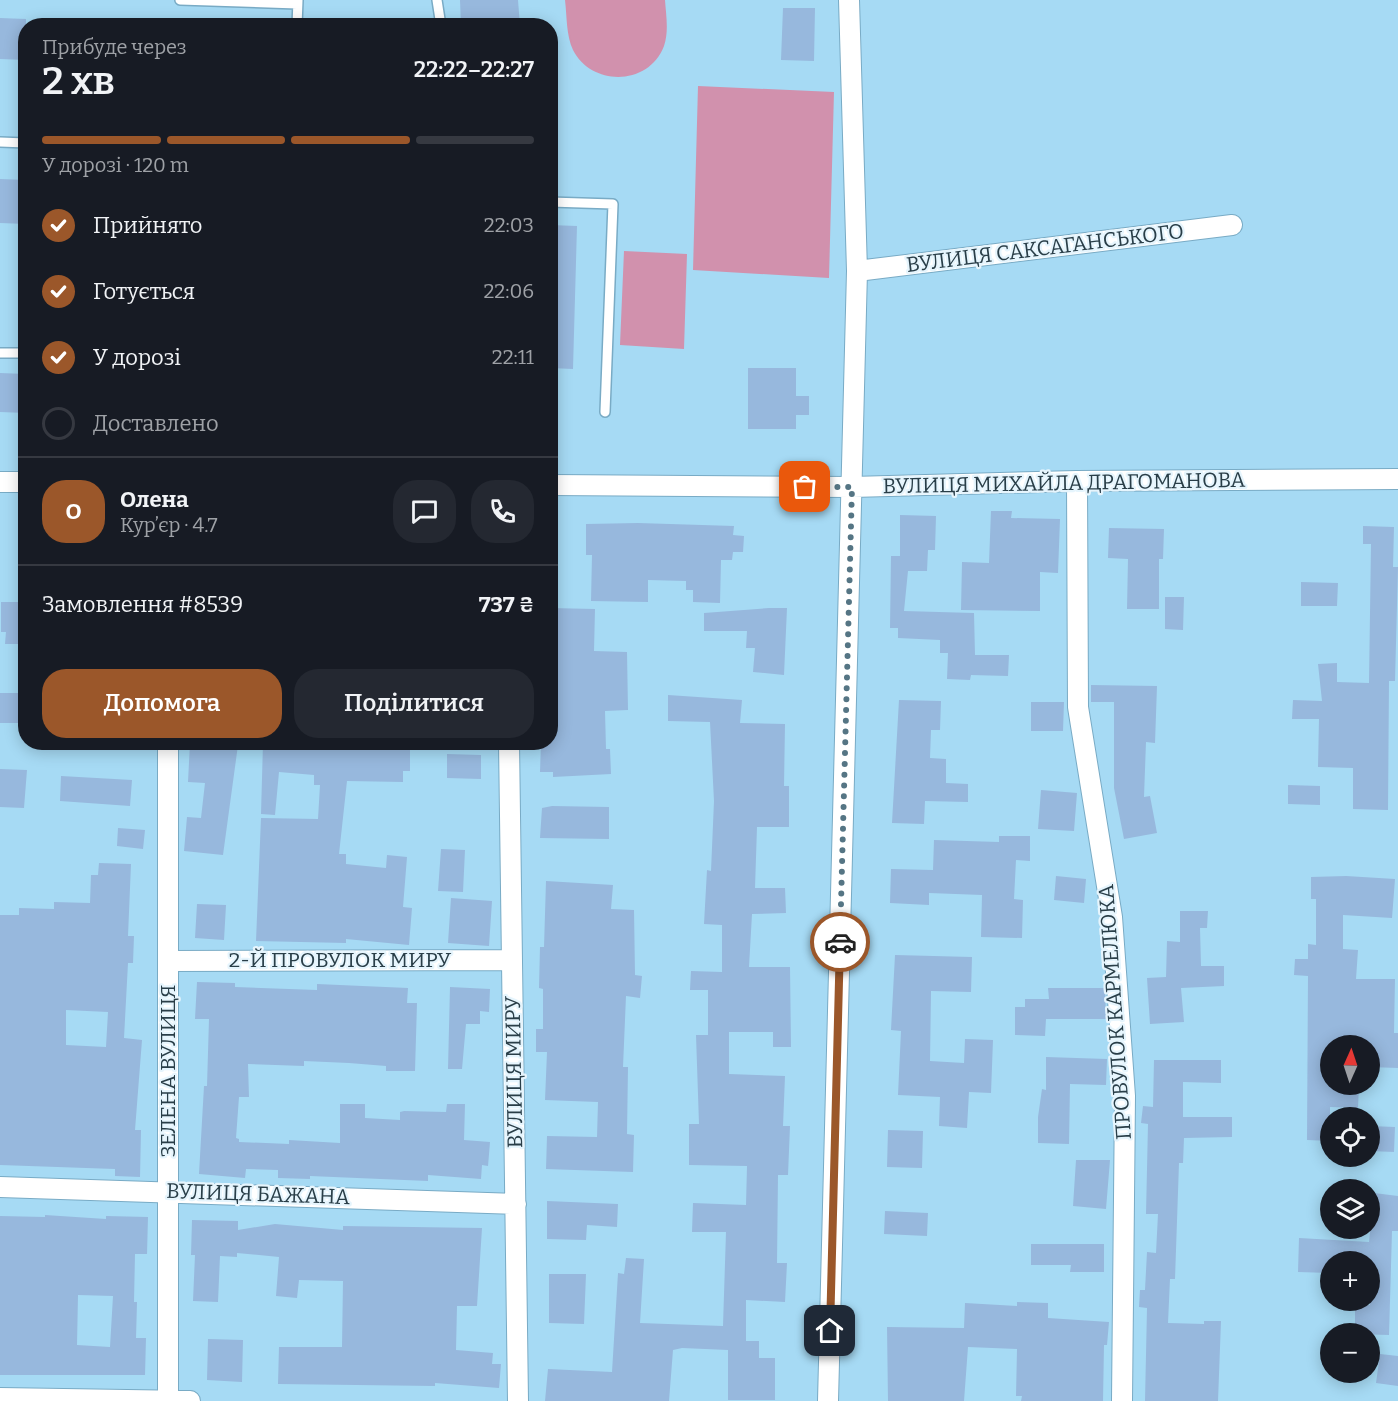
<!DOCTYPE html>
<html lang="uk">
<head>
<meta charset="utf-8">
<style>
  body { margin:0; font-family:Bitter,serif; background:#242831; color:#f1f3f6; height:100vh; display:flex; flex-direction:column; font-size:22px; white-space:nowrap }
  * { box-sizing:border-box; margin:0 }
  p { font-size:20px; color:#9ea1a6 }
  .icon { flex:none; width:33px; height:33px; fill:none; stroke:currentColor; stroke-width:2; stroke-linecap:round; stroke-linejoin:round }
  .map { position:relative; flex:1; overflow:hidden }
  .panel { position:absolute; left:18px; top:18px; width:540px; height:732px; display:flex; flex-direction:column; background:#171b24; border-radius:24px; box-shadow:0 3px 15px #0003 }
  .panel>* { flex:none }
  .needle { width:39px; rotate:3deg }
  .fabs { position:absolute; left:1320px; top:1035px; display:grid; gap:12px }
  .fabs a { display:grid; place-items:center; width:60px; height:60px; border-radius:50%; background:#171b24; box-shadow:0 3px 15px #0003; font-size:30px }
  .pin { position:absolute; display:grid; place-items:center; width:51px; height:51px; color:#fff; margin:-26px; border-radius:12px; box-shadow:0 3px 9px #0006 }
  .courier { position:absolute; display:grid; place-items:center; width:60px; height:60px; margin:-30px; border:4px solid #9b572a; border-radius:50%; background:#fff; color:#222; box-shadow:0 2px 8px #0007 }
  .head em { font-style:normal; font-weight:600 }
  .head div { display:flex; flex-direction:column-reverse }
  .head { display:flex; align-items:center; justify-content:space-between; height:102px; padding:0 24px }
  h1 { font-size:39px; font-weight:600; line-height:45px }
  .bar { display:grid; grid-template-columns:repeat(4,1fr); gap:9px 6px; align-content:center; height:72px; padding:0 24px }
  .bar i { height:8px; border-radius:4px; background:#363941 }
  .bar .selected { background:#9b572a }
  .bar p { grid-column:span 4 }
  .line { display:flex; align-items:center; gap:15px; padding:0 24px; border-top:2px solid #363941 }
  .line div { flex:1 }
  .round { display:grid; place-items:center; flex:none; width:63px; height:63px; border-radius:24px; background:#242831 }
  ol { padding:0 24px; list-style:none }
  li { display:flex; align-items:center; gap:18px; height:66px }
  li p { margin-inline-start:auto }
  li .icon { padding:6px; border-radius:50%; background:#9b572a; color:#fff; stroke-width:4 }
  li:last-child { color:#9ea1a6 }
  li i { width:33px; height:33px; border:3px solid #363941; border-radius:50% }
  .primary-button { display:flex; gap:12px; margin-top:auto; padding:12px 24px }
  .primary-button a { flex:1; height:69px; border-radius:24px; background:#9b572a; color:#fff; font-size:24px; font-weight:600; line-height:69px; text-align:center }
  .primary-button a+a { background:#242831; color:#f1f3f6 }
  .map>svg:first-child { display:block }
</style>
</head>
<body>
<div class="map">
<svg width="1398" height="1401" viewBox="0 0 1398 1401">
  <rect width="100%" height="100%" fill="#a6daf4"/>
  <path fill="#d191ad" d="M565,0H665C666,15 669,31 664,46C649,86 592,87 573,50C566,35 567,16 565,0Z
    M698,86L834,92L829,278L693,270Z
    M23,239H26L25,345H20Z
    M624,251L687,254L684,349L620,345Z"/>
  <path fill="#97b8dd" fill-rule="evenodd" d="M460,0H518L520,26H461Z
    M783,8H815L814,61L781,60Z
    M0,18L26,19V60L0,59Z
    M0,179L26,180V224L0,223Z
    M550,225L577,226L573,369L550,368Z
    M748,368H796V396H809V415H796V429H748Z
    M0,373L26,374V413L0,412Z
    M991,511H1012L1011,518L1060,519L1058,573L1040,572V611L961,610L962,562L989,563Z
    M900,515L936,516L935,550H928L927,571H908L904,611L974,613L975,655H1009L1008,676L971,675L970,680L947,679L948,653H940V640L898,638V628H890L891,556H900Z
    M638,523L734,526L733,535L744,536L743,552H733L732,560H721L720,603L693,602V590H686V581L648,580V602L591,601L592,555H586V524Z
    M1363,526L1394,527L1393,567H1398L1395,681H1389L1388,810L1353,809V768L1318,767L1319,719H1292L1293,700L1322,701L1318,664L1337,663V682L1369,683L1371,544H1363Z
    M1109,528L1164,529L1163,559H1159V609H1127L1128,559L1108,558Z
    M1301,582L1338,583L1337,606H1301Z
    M1165,597H1184L1183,630L1165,629Z
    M1,602H26V644H5L6,632H1Z
    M550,608L595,609L594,651L627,652L628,710L605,711L606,749H610L611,774L553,777V772H540L541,743H550Z
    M769,608H787L784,675L753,672L755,648H746L747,631H704V613Z
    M1091,685L1157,686L1155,743L1146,742L1144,797L1150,796L1157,833L1124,839L1114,788V702H1091Z
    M0,693H26V723H0Z
    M668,695L742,700L740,723L785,724L784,786H789V827H757L755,888H785L786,913L752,914L749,967H790L791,1047H773V1032H729V1074L785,1076L783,1126H790L788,1175H778L777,1263H787L785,1302L746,1300V1341H759V1358H775V1400H728V1350L682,1348L673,1350L669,1401H545L548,1369L612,1372L618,1273L624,1274L626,1258L644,1259L640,1323L723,1326L726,1232H692L693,1203L746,1205L747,1166L689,1165V1124H699L696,1035H708V990H690L691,971L722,972V925L704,924L707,870L711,871L714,801L710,722L668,721Z
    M899,700L941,701L940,730H931L930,758L946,759V783L968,784V802L925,801L924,824L892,823Z
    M1031,702H1064L1063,731H1031Z
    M190,743L238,745L223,855L184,851L187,817L201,818L205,783L188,782Z
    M263,743L314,747V744L410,747V771H403V782L347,781L339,854H346V864L386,868L387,855L407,857L403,907L412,908L409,945L346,939V943L256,941L261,818L318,819L320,785H314V775L279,772L275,815L261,814Z
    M447,754L481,755V779L447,778Z
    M0,769L27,770L24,808L0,807Z
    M61,776L132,780L130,806L60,801Z
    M1288,785L1320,786V805L1288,804Z
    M1041,790L1077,793L1074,831L1038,829Z
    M552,806L609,807V839L540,838L542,808Z
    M118,828L145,830L143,849L117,846Z
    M999,836H1030V861L1016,860L1014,899L1023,900L1022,938L981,937L982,895L929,893V905L890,903L891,869L933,870L934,840L999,842Z
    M441,849L465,850L463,892L438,891Z
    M99,863L131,864L128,936H134L133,963H128L124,1038L142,1040L135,1130H141L140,1177L115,1176V1169L0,1165V915H19V908L54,909V902L90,903L91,875H98ZM66,1010L108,1012L106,1047L66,1045Z
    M1056,876L1086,879L1084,903L1054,900Z
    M1346,876L1395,879L1392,918L1343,915V949L1358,950L1356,979H1395L1394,1033H1398V1068L1370,1067V1046H1330V1084L1359,1085L1358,1108L1330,1107V1141L1307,1140L1308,976L1294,975L1295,959H1308V944L1316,945V899H1311V877Z
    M546,881L613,885L611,909L634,910L635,975L642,976L640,998L626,996L623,1067H628L627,1134L634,1135L633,1172L546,1169L547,1136L597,1137L598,1102L545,1100L547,1052H536V1029H543V989L539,988L540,947H544Z
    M451,898L492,901L489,946L448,943Z
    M197,904L226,905L224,940L195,938Z
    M1180,911H1208L1207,928H1200L1201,966H1224V986L1181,988L1184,1022L1150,1024L1147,978L1166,977L1167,941L1180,942Z
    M895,955L972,957L971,992L931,991L930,1061L964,1063L965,1039L993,1040L991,1093L969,1092L967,1128L939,1126L940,1097L898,1095L901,1031L891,1030Z
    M197,982L235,983V987L317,990V984L408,988L407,1003H417L415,1071H386V1066L349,1063L304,1061V1066L248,1064L249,1097H239L236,1138L239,1139V1142L289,1144V1140L340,1143V1104H365V1118L400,1120V1112L404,1111L446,1112L447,1104H465L464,1140L490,1142L488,1166L482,1165L481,1179L428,1175V1181L310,1176V1179L278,1178V1170L246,1169L245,1178L199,1174L204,1086H207L209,1019H195Z
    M450,987L490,989L489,1012L480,1011V1024H466L462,1069H448Z
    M1048,988H1105L1106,1019H1046L1045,1036L1015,1035V1007H1025V999H1049Z
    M1046,1057L1107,1059L1106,1085L1070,1084L1069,1144L1038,1143V1117L1042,1089L1046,1090Z
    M1154,1060H1221V1083L1183,1082V1117H1232V1137L1184,1138L1183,1163H1179L1175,1279H1170L1168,1323L1204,1324V1321H1221L1218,1401H1145L1147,1308L1139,1307L1140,1290H1145L1147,1252L1156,1253L1158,1214H1146L1148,1124L1141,1123L1143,1106L1153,1107Z
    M1370,1126L1395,1127L1394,1152L1370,1151Z
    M888,1130L923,1131L922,1168L887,1167Z
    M1076,1160H1110L1106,1209L1073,1206Z
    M1374,1193L1398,1196V1231H1392L1389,1335L1355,1334V1305H1370V1262H1330V1273L1298,1272L1299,1238L1369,1242Z
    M547,1201L618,1204L617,1227L587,1225L586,1240L547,1239Z
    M885,1211L928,1213L927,1236L884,1234Z
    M45,1215L106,1219V1216L148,1217L147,1254H135L134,1302H137L136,1338H146L145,1375H0V1216L45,1217ZM78,1295L113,1296L110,1347L77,1345Z
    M192,1220L238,1221V1230L275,1224L343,1230V1226L482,1228L477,1306H457L456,1350L493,1353L492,1364H501L499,1388L435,1383V1386L278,1384L279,1347H342L343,1281L299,1280L297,1298L276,1296L279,1257L237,1253V1257L220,1256L218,1302L193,1301L195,1255H191Z
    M1031,1244H1104V1272H1070L1071,1265H1031Z
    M549,1274H586L584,1324L549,1323Z
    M1017,1302L1048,1303V1318L1109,1322L1107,1345H1104L1103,1401H1021L1022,1396H1016L1017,1349L968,1347L964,1401H888L887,1327L964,1328L965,1303L1017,1306Z
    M208,1339L243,1340L242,1382L207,1380Z
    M1380,1354L1398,1356V1386L1376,1383Z"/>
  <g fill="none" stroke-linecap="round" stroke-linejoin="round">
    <defs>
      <path id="lane" d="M180,0L297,4
        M437,0L441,26
        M297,26L298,0
        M0,142L26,143
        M550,202L613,204L605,412
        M0,353H26"/>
      <path id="street" d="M857,271L1232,225
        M1077,481L1078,707L1112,917L1125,1096L1122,1401
        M0,482H26
        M550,485L852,487L1077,481L1398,479
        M168,742V1400
        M509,742L518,1401
        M168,961L512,960
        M0,1187L516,1204
        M0,1398L190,1401
        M828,1401L857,271L849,0"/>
    </defs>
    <use href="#lane" stroke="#79abc5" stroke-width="12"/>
    <use href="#street" stroke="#79abc5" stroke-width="22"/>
    <use href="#lane" stroke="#fff" stroke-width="9"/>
    <use href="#street" stroke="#fff" stroke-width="20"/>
  </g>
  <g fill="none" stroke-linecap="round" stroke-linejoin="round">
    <path stroke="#557584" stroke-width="6" stroke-dasharray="0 10.8" d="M805,487H852L840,942"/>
    <path stroke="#9b572a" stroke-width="8" d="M830,1331L840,942"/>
  </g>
  <g text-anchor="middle" stroke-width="4.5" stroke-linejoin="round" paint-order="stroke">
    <g font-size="21" fill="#293e48" stroke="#e6f5fd">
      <text transform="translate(1045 248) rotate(-7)" y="7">ВУЛИЦЯ САКСАГАНСЬКОГО</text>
      <text transform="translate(1064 483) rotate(-1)" y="7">ВУЛИЦЯ МИХАЙЛА ДРАГОМАНОВА</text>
      <text x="340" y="967">2-Й ПРОВУЛОК МИРУ</text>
      <text transform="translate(1115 1012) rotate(-94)" y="7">ПРОВУЛОК КАРМЕЛЮКА</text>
      <text transform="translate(168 1071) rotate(-90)" y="7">ЗЕЛЕНА ВУЛИЦЯ</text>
      <text transform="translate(514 1072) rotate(-91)" y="7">ВУЛИЦЯ МИРУ</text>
      <text transform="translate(258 1194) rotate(2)" y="7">ВУЛИЦЯ БАЖАНА</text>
    </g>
  </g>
</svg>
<div class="fabs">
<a><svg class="needle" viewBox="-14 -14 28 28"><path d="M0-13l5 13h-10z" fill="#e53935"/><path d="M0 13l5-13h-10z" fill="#9ea1a6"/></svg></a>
<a><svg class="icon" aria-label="locate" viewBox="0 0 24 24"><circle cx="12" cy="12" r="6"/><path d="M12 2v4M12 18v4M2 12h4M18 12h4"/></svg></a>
<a><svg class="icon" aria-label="layers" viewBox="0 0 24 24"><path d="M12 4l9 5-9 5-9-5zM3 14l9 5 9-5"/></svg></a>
<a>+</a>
<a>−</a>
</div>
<div class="pin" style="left:805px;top:487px;background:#ea580c"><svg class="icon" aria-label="bag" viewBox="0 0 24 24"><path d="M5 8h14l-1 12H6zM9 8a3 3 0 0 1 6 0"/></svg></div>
<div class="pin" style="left:830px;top:1331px;background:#1f2937"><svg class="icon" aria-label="home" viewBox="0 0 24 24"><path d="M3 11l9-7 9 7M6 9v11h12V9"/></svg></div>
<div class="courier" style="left:840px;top:942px"><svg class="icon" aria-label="car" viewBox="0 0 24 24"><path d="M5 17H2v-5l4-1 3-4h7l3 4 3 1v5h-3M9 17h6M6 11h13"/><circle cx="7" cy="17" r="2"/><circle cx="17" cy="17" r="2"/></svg></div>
<section class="panel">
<div class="head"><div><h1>2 хв</h1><p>Прибуде через</p></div><em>22:22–22:27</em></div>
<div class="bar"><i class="selected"></i><i class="selected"></i><i class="selected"></i><i></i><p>У дорозі · 120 m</p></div>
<ol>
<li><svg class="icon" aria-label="check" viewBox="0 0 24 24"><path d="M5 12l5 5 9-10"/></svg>Прийнято<p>22:03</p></li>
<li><svg class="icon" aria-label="check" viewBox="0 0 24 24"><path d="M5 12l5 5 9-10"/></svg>Готується<p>22:06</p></li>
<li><svg class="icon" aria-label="check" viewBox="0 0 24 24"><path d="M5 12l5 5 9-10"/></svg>У дорозі<p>22:11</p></li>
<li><i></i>Доставлено</li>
</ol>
<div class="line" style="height:108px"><b class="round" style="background:#9b572a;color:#fff">О</b><div><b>Олена</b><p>Кур’єр · 4.7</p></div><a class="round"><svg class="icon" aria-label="chat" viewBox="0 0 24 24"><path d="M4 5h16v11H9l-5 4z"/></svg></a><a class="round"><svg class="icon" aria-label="phone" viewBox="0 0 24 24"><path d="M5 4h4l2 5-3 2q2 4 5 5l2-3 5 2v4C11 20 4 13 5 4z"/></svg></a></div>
<div class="line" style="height:78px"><div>Замовлення #8539</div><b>737 ₴</b></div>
<div class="primary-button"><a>Допомога</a><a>Поділитися</a></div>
</section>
</div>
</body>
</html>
